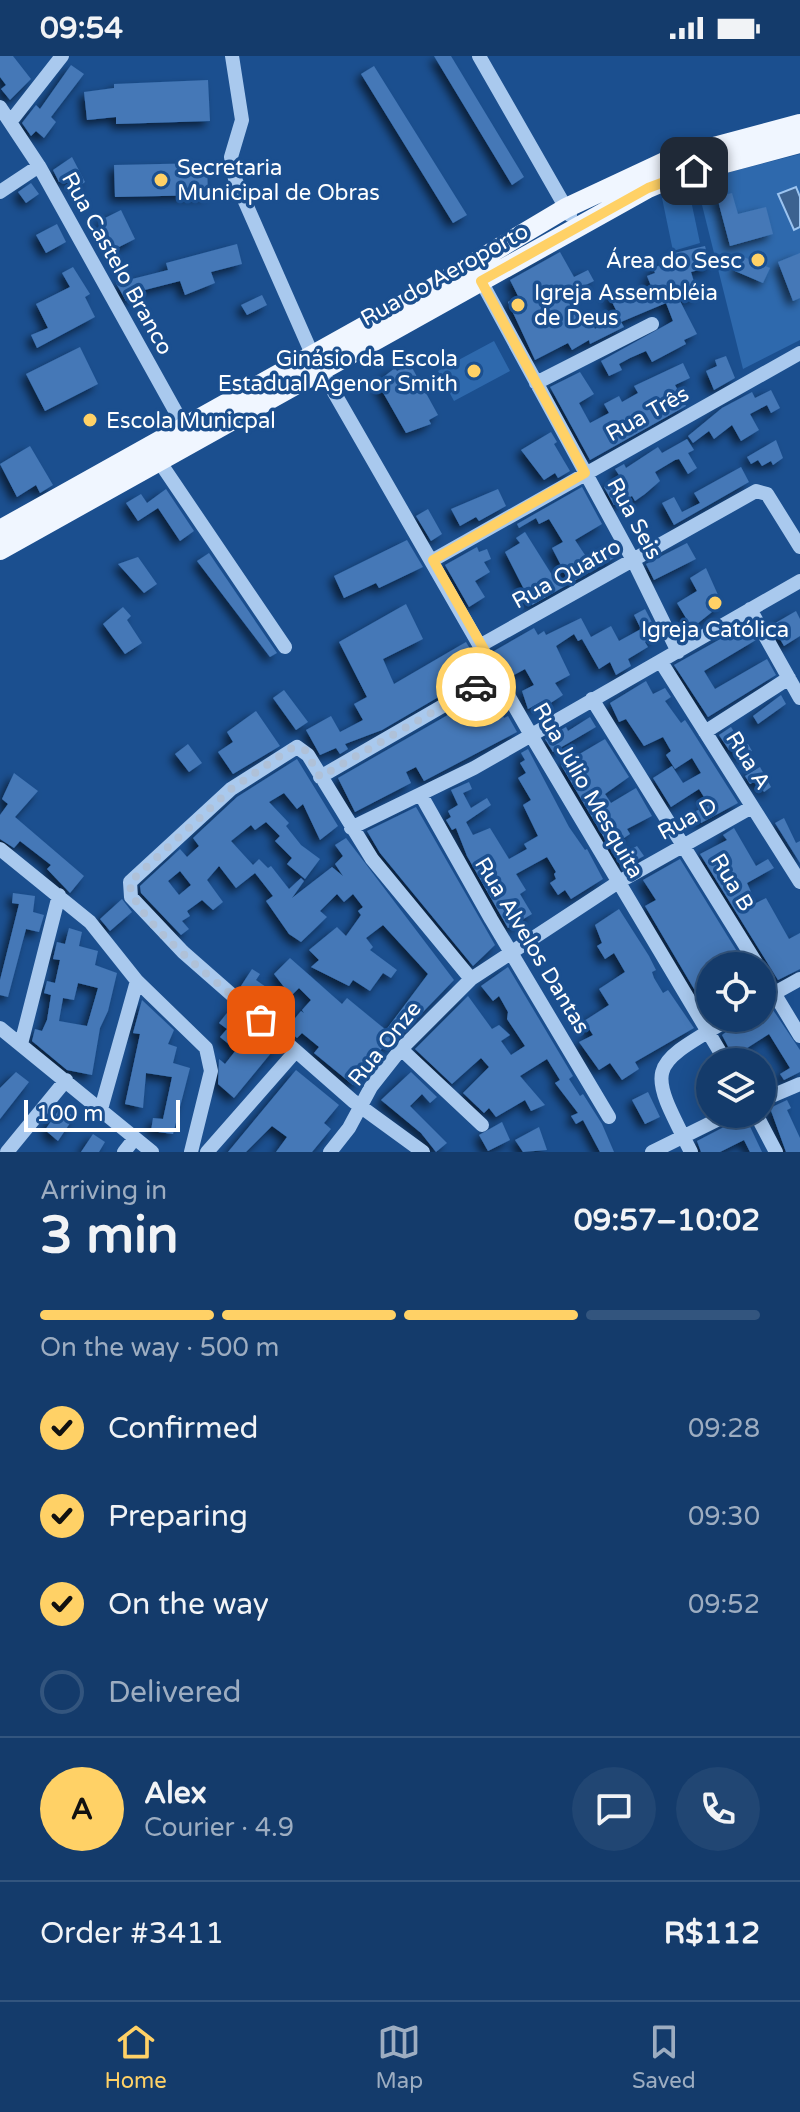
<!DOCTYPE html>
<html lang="en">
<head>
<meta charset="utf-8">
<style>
  body { margin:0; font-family:"Varela Round",sans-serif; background:#214673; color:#f1f3f6; height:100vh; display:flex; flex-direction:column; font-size:30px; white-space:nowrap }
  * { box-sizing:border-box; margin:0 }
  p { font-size:26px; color:#9dadc1 }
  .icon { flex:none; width:44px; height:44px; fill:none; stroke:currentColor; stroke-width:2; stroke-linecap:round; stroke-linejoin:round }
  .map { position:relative; height:1096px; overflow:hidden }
  .drawer { display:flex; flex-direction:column; background:#143b6b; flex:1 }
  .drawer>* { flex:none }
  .tools { position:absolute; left:696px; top:896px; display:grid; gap:16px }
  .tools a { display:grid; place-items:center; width:80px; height:80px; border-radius:50%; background:#143b6b; box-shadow:0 4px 20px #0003,0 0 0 2px #33557e; font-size:40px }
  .scale { position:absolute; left:24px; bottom:20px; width:156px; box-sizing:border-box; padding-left:8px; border:4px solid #fff; border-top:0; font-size:22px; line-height:28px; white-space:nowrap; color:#fff; -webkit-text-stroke:6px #1b4f8f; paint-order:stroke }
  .pin { position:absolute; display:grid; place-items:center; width:68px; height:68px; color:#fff; margin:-34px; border-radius:16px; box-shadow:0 4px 12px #0006 }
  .courier { position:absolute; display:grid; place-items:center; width:80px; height:80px; margin:-40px; border:6px solid #ffd166; border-radius:50%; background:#fff; color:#222; box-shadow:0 2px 10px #0007 }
  .overview em { font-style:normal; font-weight:800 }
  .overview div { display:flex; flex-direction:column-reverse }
  .overview { display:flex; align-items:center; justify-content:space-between; height:136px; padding:0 40px }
  h1 { font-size:52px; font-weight:800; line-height:60px }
  .bar { display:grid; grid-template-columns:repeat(4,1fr); gap:12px 8px; align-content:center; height:96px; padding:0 40px }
  .bar i { height:10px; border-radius:6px; background:#33557e }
  .bar .current { background:#ffd166 }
  .bar p { grid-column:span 4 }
  .line { display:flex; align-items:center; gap:20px; padding:0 40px; border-top:2px solid #33557e }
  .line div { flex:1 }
  .round { display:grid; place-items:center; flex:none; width:84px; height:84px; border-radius:42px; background:#214673 }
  ol { padding:0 40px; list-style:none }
  li { display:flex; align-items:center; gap:24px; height:88px }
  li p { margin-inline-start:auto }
  li .icon { padding:8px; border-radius:50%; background:#ffd166; color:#111; stroke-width:4 }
  li:last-child { color:#9dadc1 }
  li i { width:44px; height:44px; border:4px solid #33557e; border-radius:50% }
  .status { display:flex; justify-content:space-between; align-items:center; height:56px; padding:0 40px; background:#143b6b; direction:ltr }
  .status svg { height:22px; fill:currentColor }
  .tab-bar { display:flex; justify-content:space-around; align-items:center; height:112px; border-top:2px solid #33557e; background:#143b6b; font-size:22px; color:#9dadc1 }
  .tab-bar a { display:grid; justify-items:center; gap:4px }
  .tab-bar .current { color:#ffd166 }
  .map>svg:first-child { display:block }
</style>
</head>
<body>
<div class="status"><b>09:54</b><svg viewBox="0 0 49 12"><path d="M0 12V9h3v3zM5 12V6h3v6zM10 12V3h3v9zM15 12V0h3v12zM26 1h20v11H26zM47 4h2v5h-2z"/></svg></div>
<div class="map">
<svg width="800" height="1096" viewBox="0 0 800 1096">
  <defs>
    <filter id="shadow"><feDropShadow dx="-5" dy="5" stdDeviation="4" flood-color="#0009"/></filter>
  </defs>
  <rect width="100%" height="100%" fill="#1b4f8f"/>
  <path fill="#2e69ad" d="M800,98V284L743,313L696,125Z
    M689,135L700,187L673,195L662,142Z
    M494,285L510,315L454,345L438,315Z"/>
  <path fill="#3c6290" stroke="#9cc4f0" stroke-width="2" d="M796,131L800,141V171L794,174L778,138Z"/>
  <path fill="#4478b7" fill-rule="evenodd" filter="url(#shadow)" d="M0,0H13L31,23L10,44L1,33L6,29L0,21Z
    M434,0H451L524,121L512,129Z
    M71,9L84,18L51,61L56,66L44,82L36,75L31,80L22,67L36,49L40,53Z
    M374,10L467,159L453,167L361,18Z
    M208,24L210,65L116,68V61L87,64L84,36L114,32V28Z
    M72,101L85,126L77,132L69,120L59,126L53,114Z
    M207,107L208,139L115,141L114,109Z
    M31,127L39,138L26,147L18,136Z
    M732,137L738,158L766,151L773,178L730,190L717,141Z
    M121,154L135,183L115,193L101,164Z
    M57,168L66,186L46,197L36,179Z
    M237,188L242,208L211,216L215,227L185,239L180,225L133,237L134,241L126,245L116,227L168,214L166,207Z
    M705,190L710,211L691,216L698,239L680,245L697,278L684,284L686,288L652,306L646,295L630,302L619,308L622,314L609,320L601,305L673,265L666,247L621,266L624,271L590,288L589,284L572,294L568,287L535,304L508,246L518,240L510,224L560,196L574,221L588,214L594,225L565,239L578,265L588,260L595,273L618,258L609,240L625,231L630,241L651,230L647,220L655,217L653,212L671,205L670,198Z
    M800,197V242L793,245L778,206Z
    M741,200L770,212L763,227L735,215Z
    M73,211L90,238L85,241L95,261L37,292L31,279L48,272L36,248L70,231L62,217Z
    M262,239L267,249L247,259L241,249Z
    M80,291L98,328L45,355L26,318Z
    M726,300L735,322L714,334L706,315L717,310L715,304Z
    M683,307L690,322L675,329L686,350L590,404L550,331L580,316L594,338L579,347L590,367L609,357L604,348L619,340L622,346L638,337L634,330Z
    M410,308L438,359L429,364L431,368L406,377L377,326L395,312L397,315Z
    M771,334L780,352L771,357L767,349L750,358L759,374L741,385L732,369L714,383L709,375L693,387L688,380L722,352L752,336L755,342Z
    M551,376L557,386L554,388L570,415L558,422L555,417L544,424L521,394Z
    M687,383L694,394L688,397L697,412L688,418L679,403L675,404L655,416L660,425L645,438L635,445L632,440L614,449L604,431L621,422L615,413L624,408L626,412L658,391L662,397Z
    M776,384L783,402L773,409L771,405L762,410L758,404L751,408L747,401Z
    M30,390L53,429L40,437L36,429L17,441L0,408Z
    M741,411L749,426L674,469L662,447L674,441L682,456L700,447L694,437Z
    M582,431L602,468L575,484L587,502L609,490L616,501L532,549L505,496L520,487L516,482L525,476L557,527L567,521L552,492L563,486L549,463L539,468L536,462L519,472L517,468Z
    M166,433L194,475L180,485L158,452L138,465L126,447L141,438L147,447Z
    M498,433L506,450L479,465L476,461L460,470L451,453Z
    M428,453L442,478L431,485L416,460Z
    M407,484L423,511L379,532L376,527L344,542L334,520Z
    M687,487L696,503L654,524L646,508Z
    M477,491L479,496L487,493L491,503L484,506L490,516L475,525L485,541L469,551L445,509Z
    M209,497L277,597L270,601L197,505Z
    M138,501L157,528L144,537L118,508Z
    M706,512L722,548L692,572L677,547L697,535L690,522Z
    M406,548L423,583L383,603L394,628L466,586L483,615L382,674L345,688L348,693L340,698L336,692L320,699L306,674L331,660L340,676L363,664L354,648L367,641L339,586Z
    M123,551L131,560L127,564L142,587L125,598L103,568Z
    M645,553L658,578L645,586L648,591L628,603L631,610L616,619L610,606L599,613L582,583L578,585L574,578L556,590L570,619L555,627L563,639L546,650L543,645L528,653L522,635L534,629L525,613L514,619L502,609L494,595L534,572L538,579L544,575L546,579L581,562L591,581L611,570L619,585L641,573L634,559Z
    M796,555L800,563V580L784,590L772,569Z
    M747,568L756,584L704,615L715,633L767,603L776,619L708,661L674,609Z
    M646,625L653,638L665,632L671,641L665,645L681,667L685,664L691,673L738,747L701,767L696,755L709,749L699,733L671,751L653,722L672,710L683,727L701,717L692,702L675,713L666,699L671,695L663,681L644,690L626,663L619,666L610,647Z
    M493,633L504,662L508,660L517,676L424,725L416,711L406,716L411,727L355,756L338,722Z
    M284,634L308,666L296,674L273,642Z
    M781,639L786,648L758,668L753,660Z
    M256,655L280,690L233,718L218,696L233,686L227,676Z
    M590,661L596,671L553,696L545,683L566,671L568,675Z
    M731,671L743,690L748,688L752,695L740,701L734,690L729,694L719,679Z
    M605,683L629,721L605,738L611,747L636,732L652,760L627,773L630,778L621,784L628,795L637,790L644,800L622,812L561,709Z
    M188,688L202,707L189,716L175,698Z
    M528,693L569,771L585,794L587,793L603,823L571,843L565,834L558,839L550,827L556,823L554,818L556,816L547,801L516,818L526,834L520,838L532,858L508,872L467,800L456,772L452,774L446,764L451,761L448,755L458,749L451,734L469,726L472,733L463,737L471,752L487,742L491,749L466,766L473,779L490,772L509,803L527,793L524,788L538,780L523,749L531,744L518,722L526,717L520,707L525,704L521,697Z
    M297,703L338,770L320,784L303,748L297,753L284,737L269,746L289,767L286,770L301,789L320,803L305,823L287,808L292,802L275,785L280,780L266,766L255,774L251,769L231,785L253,809L259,803L268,812L271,810L289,833L301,822L304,825L292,842L332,811L343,820L335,808L343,800L335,789L346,782L454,924L391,989L387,986L353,1029L314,997L319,991L302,977L297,982L286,973L301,955L304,957L302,954L311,944L299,932L291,940L274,918L290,902L342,948L347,942L386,974L428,918L383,869L366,882L373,891L370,894L397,914L391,922L383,917L370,935L353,924L349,930L311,911L319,904L309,894L337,871L346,880L361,859L358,855L363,851L353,838L344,846L337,838L320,855L327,861L301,886L289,878L266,845L273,840L255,817L236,832L219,810L207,824L223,846L213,854L202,844L187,855L190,860L182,865L189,873L181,879L141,837L140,830L180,793L187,801L199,790L193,782L237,741ZM180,815L191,829L179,839L168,825Z
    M760,711L771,731L764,736L757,724L750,728L745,720Z
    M14,717L38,735L15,761L84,820L70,837L47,813L51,809L20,785L14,792L0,783V759L8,748L2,743Z
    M416,751L495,889L473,910L380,797L367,775Z
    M784,762L796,787L800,785V807L775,767Z
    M734,772L756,810L768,803L774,812L747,827L756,847L766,842L789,883L800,877V913L778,924L700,798L727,784L723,779Z
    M680,803L746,910H710V960L645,850L656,844L643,824Z
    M13,837L35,840L33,856L44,859L39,876L26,873L8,941L0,939V924L19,848L12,847Z
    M122,843L132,856L110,875L100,863Z
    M619,853L649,900L656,914L652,916L654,922L663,937L668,934L694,972L635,1006L639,1013L622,1024L610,1007L599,1014L579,986L593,979L584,965L609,949L599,933L625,916L614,897L605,903L597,890L602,887L595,869Z
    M69,872L82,876L79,890L98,895L95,909L117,917L108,955L100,972L92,1019L67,1014L32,985L35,973L42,975L47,964L51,939L44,937L47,925L55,927L60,904L53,903L57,886L65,888ZM78,927L98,932L87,970L59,965L63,942L74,944Z
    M508,911L573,1020L569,1023L580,1040L583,1038L602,1068L614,1096H600L583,1064L576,1068L571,1060L578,1057L555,1027L560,1024L547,1003L520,1020L545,1049L531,1055L525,1044L496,1061L489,1052L484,1057L463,1037L489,1011L481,1002L452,1028L415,993L468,940L492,973L499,969L510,979L501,985L511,999L525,990L507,963L508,956L499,940L493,945L481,930Z
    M252,913L260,918L256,924L286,945L278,953L267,942L258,949L244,936L246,933L241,930Z
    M142,944L174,974L168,988L177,991L173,1007L190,1012L173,1078L151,1075L153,1062L163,1063L172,1021L146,1017L143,1052L125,1048L140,978L133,977Z
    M771,951L800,994V1016L784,1024L780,1018L790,1012L769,978L744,994L751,1006H736L722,979L745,962H762V956Z
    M231,952L276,991L234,1042L218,1028L219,1003L225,1008L236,994L220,981L227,973L219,967Z
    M296,1014L339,1049L324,1067L331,1073L312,1096H276L287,1081L272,1070L246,1096H228Z
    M16,1016L29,1026L0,1063V1032Z
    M411,1016L437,1041L430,1047L422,1038L410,1050L447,1087L436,1096L421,1077L381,1044Z
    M648,1036L660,1061L645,1068L632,1044Z
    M787,1044L791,1052L787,1054L800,1082V1096H786L770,1052Z
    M61,1051L74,1061L58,1085L45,1074Z
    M745,1060L762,1096H750L744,1084L720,1096H701L697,1085Z
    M502,1066L510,1084L488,1095L479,1079Z
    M539,1071L547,1094L523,1096L515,1084Z
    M93,1078L105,1086L99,1096H81Z"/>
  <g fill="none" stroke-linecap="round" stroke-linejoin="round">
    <path stroke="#a9c9ee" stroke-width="14" d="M232,0L242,64L231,101L235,123L312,298L531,679L726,1006
      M479,0L570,159
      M0,51L39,110L187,376
      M11,65L62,0
      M0,136L39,110
      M481,225L633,504L678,596
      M536,327L652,268
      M159,405L285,591
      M433,504L800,297
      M750,553L800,642
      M481,589L756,435L767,438L800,491
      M661,606L800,826
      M592,643L758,910
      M705,676L789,622
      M320,721L498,618
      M421,739L491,863L609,1061
      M351,772L474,712L800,525
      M0,793L90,866L137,925L206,992L211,1015L191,1096
      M762,917L800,980
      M762,944L800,923
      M0,972L152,1096
      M21,988L59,839
      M401,993L482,1069
      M762,1044L800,1028
      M101,1053L137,925
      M756,1058L776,1096
      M7,1096L66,1024
      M124,1096L135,1082
      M207,1096L295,996
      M330,1096L349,1072L371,1031L401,993L471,923L617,827L752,751
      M423,1096L353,1045L183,896L131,841L130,826L231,733L297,691L308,699L372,803L471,923
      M652,1096L729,1058
      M691,1096C646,1008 647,1012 731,962"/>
    <path stroke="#f0f6ff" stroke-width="20" d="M0,474L424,237L566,152L673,102L800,68
      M0,494L648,132L676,120L800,87"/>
  </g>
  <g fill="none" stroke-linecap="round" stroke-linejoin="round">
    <path stroke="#afc1d8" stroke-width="8" stroke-dasharray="0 14.4" d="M261,964C233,937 128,863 130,826L231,733L292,692L305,694L320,721L476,631"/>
    <path stroke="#ffd166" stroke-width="10" d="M476,631L498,618L433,504L585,417L481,225L648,132L694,115"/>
  </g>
  <g fill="#ffd166" stroke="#1b4f8f" stroke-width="3">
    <circle cx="161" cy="124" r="8"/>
    <circle cx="758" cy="204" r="8"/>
    <circle cx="518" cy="249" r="8"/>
    <circle cx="474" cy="315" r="8"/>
    <circle cx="90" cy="364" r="8"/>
    <circle cx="715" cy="547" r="8"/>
  </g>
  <g text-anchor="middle" stroke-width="7" stroke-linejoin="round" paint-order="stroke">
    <g font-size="22" fill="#fff" stroke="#1b4f8f" text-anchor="start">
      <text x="177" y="119">Secretaria<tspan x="177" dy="25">Municipal de Obras</tspan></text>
      <text x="742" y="212" text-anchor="end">Área do Sesc</text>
      <text x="534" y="244">Igreja Assembléia<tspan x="534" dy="25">de Deus</tspan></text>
      <text x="458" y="310" text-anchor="end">Ginásio da Escola<tspan x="458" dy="25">Estadual Agenor Smith</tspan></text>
      <text x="106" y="372">Escola Municpal</text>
      <text x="715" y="581" text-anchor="middle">Igreja Católica</text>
    </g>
    <g font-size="22" fill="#fff" stroke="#1b4f8f">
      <text transform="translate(118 207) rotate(61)" y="8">Rua Castelo Branco</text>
      <text transform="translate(444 218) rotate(-29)" y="8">Rua do Aeroporto</text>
      <text transform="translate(647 357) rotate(-29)" y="8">Rua Três</text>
      <text transform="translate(635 462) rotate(61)" y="8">Rua Seis</text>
      <text transform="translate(566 517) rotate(-29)" y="8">Rua Quatro</text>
      <text transform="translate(749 704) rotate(58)" y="8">Rua A</text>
      <text transform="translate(589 734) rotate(60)" y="8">Rua Júlio Mesquita</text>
      <text transform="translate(687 762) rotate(-29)" y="8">Rua D</text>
      <text transform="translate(733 826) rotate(59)" y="8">Rua B</text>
      <text transform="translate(533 889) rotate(59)" y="8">Rua Alvelos Dantas</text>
      <text transform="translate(384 987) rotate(-51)" y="8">Rua Onze</text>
    </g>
  </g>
</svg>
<div class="tools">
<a><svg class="icon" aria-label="locate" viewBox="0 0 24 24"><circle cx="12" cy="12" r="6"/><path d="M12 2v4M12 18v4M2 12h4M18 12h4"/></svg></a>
<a><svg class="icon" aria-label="layers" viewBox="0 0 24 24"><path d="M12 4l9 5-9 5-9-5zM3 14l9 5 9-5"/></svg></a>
</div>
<div class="scale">100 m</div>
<div class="pin" style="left:261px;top:964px;background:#ea580c"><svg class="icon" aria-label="bag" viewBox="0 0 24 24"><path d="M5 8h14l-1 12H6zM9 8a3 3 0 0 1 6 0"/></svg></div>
<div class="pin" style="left:694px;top:115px;background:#1f2937"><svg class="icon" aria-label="home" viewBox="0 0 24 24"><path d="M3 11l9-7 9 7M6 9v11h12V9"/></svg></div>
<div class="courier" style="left:476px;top:631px"><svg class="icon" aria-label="car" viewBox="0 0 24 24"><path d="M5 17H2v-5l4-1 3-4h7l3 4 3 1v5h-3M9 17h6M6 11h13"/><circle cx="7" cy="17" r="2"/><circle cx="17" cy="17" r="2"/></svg></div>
</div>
<section class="drawer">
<div class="overview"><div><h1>3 min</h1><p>Arriving in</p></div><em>09:57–10:02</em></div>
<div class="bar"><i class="current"></i><i class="current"></i><i class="current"></i><i></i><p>On the way · 500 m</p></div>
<ol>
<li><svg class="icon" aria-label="check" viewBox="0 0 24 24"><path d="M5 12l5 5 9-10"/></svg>Confirmed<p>09:28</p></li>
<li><svg class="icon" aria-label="check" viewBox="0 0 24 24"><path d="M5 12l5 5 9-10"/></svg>Preparing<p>09:30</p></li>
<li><svg class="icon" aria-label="check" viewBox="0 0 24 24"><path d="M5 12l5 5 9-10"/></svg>On the way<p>09:52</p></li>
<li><i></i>Delivered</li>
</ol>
<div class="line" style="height:144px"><b class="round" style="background:#ffd166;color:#111">A</b><div><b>Alex</b><p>Courier · 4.9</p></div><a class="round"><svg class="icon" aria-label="chat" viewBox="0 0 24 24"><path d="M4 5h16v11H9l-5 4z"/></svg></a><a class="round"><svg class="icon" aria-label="phone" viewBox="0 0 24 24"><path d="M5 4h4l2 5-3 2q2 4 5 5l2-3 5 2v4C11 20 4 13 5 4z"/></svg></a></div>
<div class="line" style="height:104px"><div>Order #3411</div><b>R$112</b></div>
</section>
<nav class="tab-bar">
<a class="current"><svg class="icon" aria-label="home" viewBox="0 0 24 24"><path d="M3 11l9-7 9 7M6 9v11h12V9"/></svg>Home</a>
<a><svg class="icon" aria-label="map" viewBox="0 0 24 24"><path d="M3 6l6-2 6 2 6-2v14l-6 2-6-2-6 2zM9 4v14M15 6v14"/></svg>Map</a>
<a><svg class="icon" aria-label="saved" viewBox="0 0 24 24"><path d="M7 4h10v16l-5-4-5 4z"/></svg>Saved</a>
</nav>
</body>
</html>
